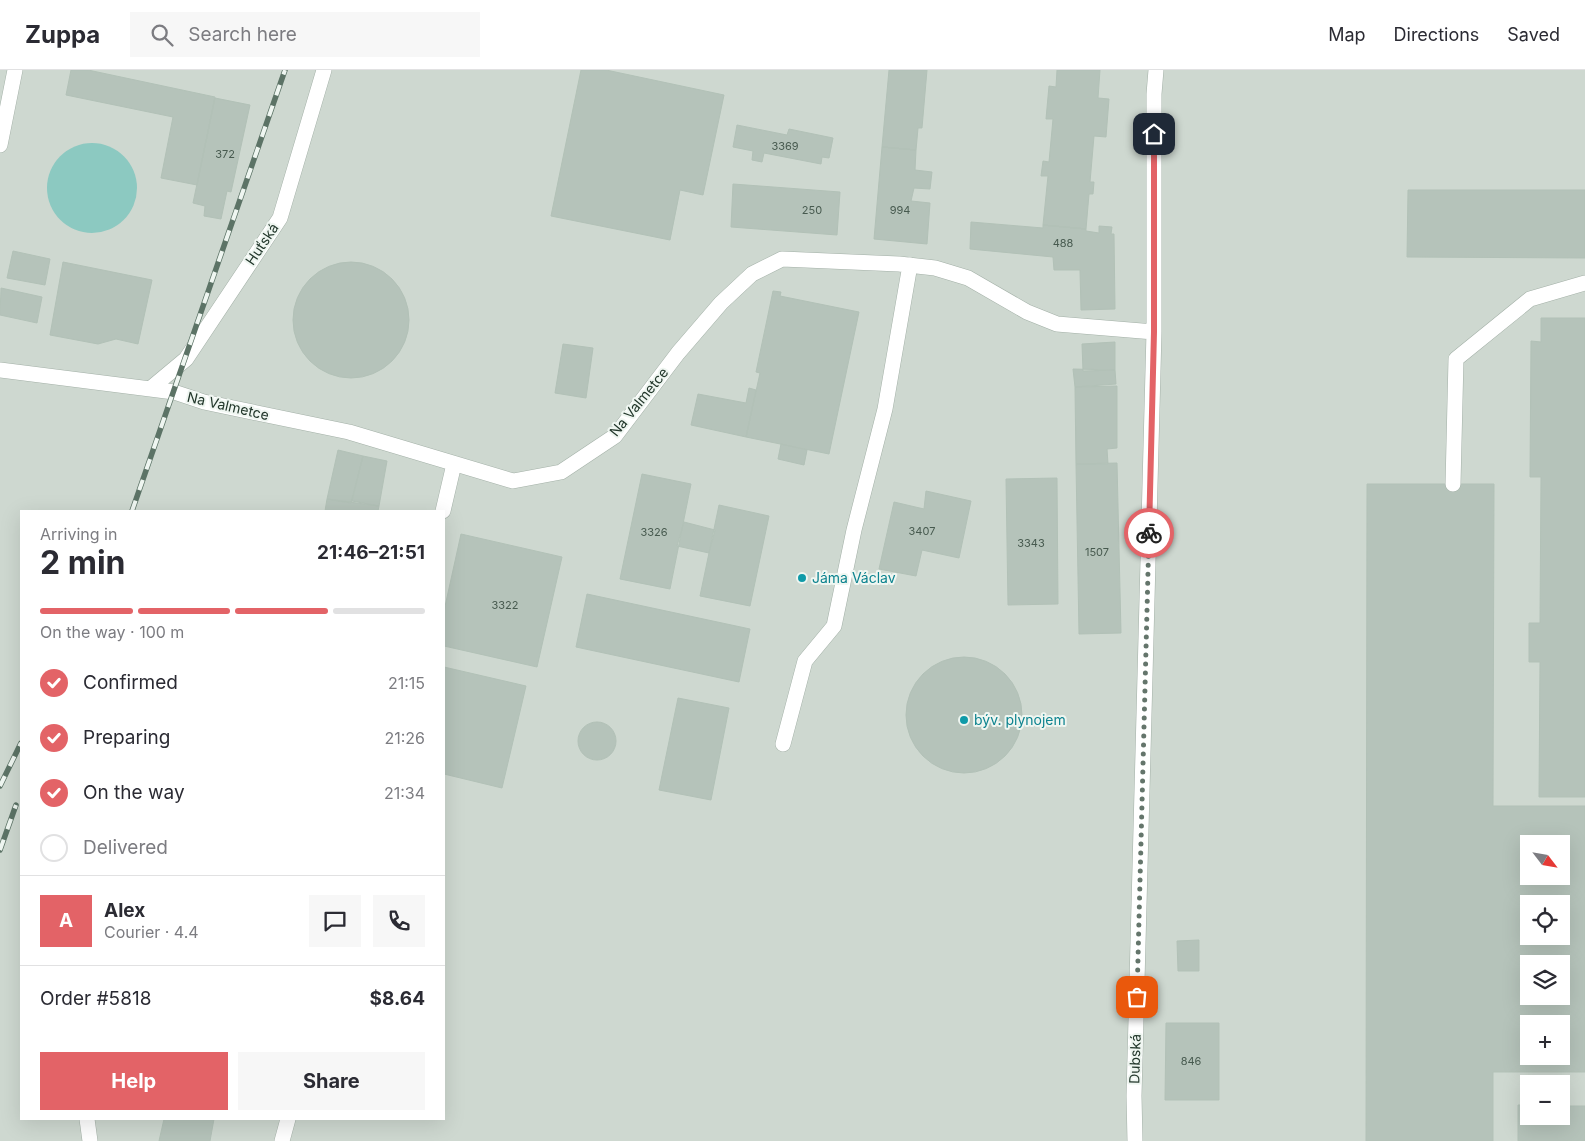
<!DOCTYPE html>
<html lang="en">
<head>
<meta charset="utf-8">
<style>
  body { margin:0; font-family:Inter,sans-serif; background:#f7f7f7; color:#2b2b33; height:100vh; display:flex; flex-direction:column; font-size:19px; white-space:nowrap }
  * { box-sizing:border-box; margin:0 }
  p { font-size:16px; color:#7c7c81 }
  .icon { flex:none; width:28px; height:28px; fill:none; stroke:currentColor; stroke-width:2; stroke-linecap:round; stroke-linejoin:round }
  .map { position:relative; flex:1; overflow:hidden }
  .side { position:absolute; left:20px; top:440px; width:425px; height:610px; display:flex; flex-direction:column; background:#fff; border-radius:0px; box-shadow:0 5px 20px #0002 }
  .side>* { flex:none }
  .needle { width:32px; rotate:121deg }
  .fabs { position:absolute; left:1520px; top:765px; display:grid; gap:10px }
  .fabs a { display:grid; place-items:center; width:50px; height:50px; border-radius:0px; background:#fff; box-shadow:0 5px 20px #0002; font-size:25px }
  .pin { position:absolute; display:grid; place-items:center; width:42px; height:42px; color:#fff; margin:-21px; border-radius:10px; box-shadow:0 2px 8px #0006 }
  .courier { position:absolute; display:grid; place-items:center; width:50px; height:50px; margin:-25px; border:4px solid #e36367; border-radius:50%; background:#fff; color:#222; box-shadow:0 1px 6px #0007 }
  .summary em { font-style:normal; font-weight:700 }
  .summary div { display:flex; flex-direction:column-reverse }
  .summary { display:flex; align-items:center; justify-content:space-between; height:85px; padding:0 20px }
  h1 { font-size:32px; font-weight:700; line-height:38px }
  .bar { display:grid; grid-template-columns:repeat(4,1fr); gap:8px 5px; align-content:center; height:60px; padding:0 20px }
  .bar i { height:6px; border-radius:4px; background:#e1e1e2 }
  .bar .current { background:#e36367 }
  .bar p { grid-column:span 4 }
  .line { display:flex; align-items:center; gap:12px; padding:0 20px; border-top:1px solid #e1e1e2 }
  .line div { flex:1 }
  .round { display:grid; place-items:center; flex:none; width:52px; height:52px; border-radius:0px; background:#f7f7f7 }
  ol { padding:0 20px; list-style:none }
  li { display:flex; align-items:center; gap:15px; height:55px }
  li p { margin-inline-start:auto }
  li .icon { padding:5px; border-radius:50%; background:#e36367; color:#fff; stroke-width:4 }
  li:last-child { color:#7c7c81 }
  li i { width:28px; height:28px; border:2px solid #e1e1e2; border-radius:50% }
  .action { display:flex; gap:10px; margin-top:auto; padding:10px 20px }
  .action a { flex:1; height:58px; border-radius:0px; background:#e36367; color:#fff; font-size:20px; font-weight:700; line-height:58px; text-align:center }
  .action a+a { background:#f7f7f7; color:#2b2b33 }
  header { display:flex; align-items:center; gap:30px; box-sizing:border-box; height:70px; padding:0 25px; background:#fff; border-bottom:1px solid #e1e1e2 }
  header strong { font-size:24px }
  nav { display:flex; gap:28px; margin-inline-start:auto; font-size:18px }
  .search { width:350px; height:45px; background:#f7f7f7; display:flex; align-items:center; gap:12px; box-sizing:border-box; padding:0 18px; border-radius:0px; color:#7c7c81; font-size:19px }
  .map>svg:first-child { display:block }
</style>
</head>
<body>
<header>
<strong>Zuppa</strong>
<div class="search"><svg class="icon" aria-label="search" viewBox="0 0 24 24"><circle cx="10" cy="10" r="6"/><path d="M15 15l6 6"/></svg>Search here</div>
<nav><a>Map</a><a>Directions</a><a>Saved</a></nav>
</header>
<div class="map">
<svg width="1585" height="1071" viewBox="0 0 1585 1071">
  <rect width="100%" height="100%" fill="#dfe9e2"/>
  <path fill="#ced8d0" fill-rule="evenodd" d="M0,0H1585V1071H0ZM21,441H444V1049H21ZM1529,774H1561V806H1529ZM1529,834H1561V866H1529ZM1529,894H1561V926H1529ZM1529,954H1561V986H1529ZM1529,1014H1561V1046H1529Z"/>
  <path fill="#8cc9c1" d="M47 118a45 45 0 1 1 90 0a45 45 0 1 1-90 0Z"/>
  <path fill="#b5c3ba" stroke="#b2c1b7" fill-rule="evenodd" d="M71,0H88L215,27L197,115L161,108L173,47L66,25Z
    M581,0H606L724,25L703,125L680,120L670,170L551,146Z
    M889,0H927L922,58H918L916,80L882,77Z
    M1057,0H1100L1098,28L1109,29L1106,67L1094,66L1090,112H1094L1093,124H1089L1086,159L1043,155L1048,106H1041L1043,91L1049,92L1053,49H1046L1049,16L1056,17Z
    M215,28L250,35L231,122L227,121L221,149L204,146L205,136L193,133Z
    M737,55L787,65L789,59L833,68L829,88L822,87L821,94L764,83L762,92L752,90L753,81L733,77Z
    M882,77L916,80L915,100L932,102L930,119L914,118L911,131L930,133L927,174L874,169Z
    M733,114L840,122L837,165L731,157Z
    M1408,120H1585V188L1407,187Z
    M971,152L1043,158V155L1086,159V161L1099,163V156L1112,157L1111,164H1114L1115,239L1081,240L1080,200H1054L1053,187L970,179Z
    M13,181L50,189L45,215L7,208Z
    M63,192L152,210L138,274L116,269L98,274L50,265Z
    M293 250a58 58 0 1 1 116 0a58 58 0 1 1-116 0Z
    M1,218L42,227L37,253L0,245Z
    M773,221L781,222L780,226L859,242L829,384L746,367L760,303L756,302Z
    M1541,248H1585V727H1539L1540,592H1529V553H1540L1541,407H1530L1531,271L1541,272Z
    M1115,272V300L1083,301L1082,274Z
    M563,274L593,278L586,328L555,323Z
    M1073,299L1115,300L1116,314L1075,317Z
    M1117,316V378L1107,379L1108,394H1076L1075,317Z
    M749,318L756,320L746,367L691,355L698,324L746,333Z
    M781,374L807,380L804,395L778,389Z
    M338,380L363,386L351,433L327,429Z
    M363,386L387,391L379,436L352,431Z
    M1117,393L1121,563L1079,564L1076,394Z
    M642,404L691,414L670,519L620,509Z
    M1057,408L1058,534L1008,535L1006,409Z
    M1367,414H1494L1493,736H1585V1002H1493V1071H1366ZM1529,774H1561V806H1529ZM1529,834H1561V866H1529ZM1529,894H1561V926H1529ZM1529,954H1561V986H1529Z
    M926,421L971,431L959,488L922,480L916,506L879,499L894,432L924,439Z
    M327,429L379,436L378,441H325Z
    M719,435L769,446L750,536L700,526Z
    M684,452L715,460L709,483L677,476Z
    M461,464L562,487L537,597L444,576V541Z
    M587,524L750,559L739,612L576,577Z
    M906 645a58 58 0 1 1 116 0a58 58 0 1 1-116 0Z
    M444,597L526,616L502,718L444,704Z
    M678,628L729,638L711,730L659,720Z
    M578 671a19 19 0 1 1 38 0a19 19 0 1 1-38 0Z
    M1199,870V901H1178L1177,871Z
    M1166,953H1219V1030H1165Z
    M1518,1035H1529V1046H1561V1036H1585V1071H1518Z
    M164,1049H214L210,1071H159Z"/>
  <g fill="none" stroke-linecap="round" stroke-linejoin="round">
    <defs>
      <path id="minor" d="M0,75L15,0
        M0,300L174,322L204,332L349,362L513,411L561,402L615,366L678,283L721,233L752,204L782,189L899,194L935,198L968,208L1027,242L1057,254L1154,262
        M150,319L186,289L280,148L324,0
        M1453,414L1456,289L1530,229L1585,213
        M443,441L454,394
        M783,674L805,591L834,556L854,460L885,339L910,195
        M87,1049L90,1071
        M282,1071L288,1049
        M1135,1071L1134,1026L1154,262V24L1156,0"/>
    </defs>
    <use href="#minor" stroke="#a3b0a7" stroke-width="16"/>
    <use href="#minor" stroke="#fff" stroke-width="15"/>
    <defs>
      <path id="rail" d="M132,441L285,0
        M0,716L21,673
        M0,780L16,735"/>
    </defs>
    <use href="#rail" stroke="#5c7366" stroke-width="5.5"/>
    <use href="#rail" stroke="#eff6f1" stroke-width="4" stroke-dasharray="11" stroke-linecap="butt"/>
  </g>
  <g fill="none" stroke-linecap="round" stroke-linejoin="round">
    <path stroke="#64756b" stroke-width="5" stroke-dasharray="0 9" d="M1137,927L1149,463"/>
    <path stroke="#e36367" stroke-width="6" d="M1149,463L1154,262V64"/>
  </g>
  <g fill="#0f9aa8" stroke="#eff6f1" stroke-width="2">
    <circle cx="802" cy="508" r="5"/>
    <circle cx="964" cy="650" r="5"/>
  </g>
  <g text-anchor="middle" stroke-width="4" stroke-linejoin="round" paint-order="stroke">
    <g font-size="11" fill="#475a4f">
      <text x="785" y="80">3369</text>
      <text x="225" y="88">372</text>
      <text x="812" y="144">250</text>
      <text x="900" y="144">994</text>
      <text x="1063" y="177">488</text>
      <text x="922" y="465">3407</text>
      <text x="654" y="466">3326</text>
      <text x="1031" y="477">3343</text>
      <text x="1097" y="486">1507</text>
      <text x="505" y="539">3322</text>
      <text x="1191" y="995">846</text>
    </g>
    <g font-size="14" fill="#22372b" stroke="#eff6f1">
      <text transform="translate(262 174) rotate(-56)" y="5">Huťská</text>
      <text transform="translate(639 332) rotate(-51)" y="5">Na Valmetce</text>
      <text transform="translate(228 336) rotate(13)" y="5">Na Valmetce</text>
      <text transform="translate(1135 989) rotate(-88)" y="5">Dubská</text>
    </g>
    <g font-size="14" fill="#0d838f" stroke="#eff6f1" text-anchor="start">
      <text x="812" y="513">Jáma Václav</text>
      <text x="974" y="655">býv. plynojem</text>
    </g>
  </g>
</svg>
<div class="fabs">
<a><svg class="needle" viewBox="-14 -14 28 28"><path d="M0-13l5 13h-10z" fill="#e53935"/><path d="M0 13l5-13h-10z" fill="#7c7c81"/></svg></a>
<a><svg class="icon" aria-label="locate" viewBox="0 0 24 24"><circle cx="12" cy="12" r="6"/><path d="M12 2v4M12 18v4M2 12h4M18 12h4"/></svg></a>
<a><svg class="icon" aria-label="layers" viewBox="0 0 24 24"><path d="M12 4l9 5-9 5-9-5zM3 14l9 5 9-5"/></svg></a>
<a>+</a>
<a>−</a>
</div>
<div class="pin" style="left:1137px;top:927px;background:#ea580c"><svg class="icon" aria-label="bag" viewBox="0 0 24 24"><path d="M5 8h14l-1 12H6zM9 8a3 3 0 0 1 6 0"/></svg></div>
<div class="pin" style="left:1154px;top:64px;background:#1f2937"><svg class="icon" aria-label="home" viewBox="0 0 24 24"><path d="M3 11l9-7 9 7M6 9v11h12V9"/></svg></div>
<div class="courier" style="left:1149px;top:463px"><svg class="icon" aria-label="bike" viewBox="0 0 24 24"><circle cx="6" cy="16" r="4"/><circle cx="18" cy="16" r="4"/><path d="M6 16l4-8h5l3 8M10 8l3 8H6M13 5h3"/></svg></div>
<section class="side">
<div class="summary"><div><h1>2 min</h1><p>Arriving in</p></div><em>21:46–21:51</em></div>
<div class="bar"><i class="current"></i><i class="current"></i><i class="current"></i><i></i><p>On the way · 100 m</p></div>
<ol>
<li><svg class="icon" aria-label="check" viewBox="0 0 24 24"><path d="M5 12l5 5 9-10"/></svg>Confirmed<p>21:15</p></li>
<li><svg class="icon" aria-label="check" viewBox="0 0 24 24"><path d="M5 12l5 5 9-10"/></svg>Preparing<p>21:26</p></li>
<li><svg class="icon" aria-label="check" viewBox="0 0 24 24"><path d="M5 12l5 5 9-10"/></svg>On the way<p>21:34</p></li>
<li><i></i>Delivered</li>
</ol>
<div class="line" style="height:90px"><b class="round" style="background:#e36367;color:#fff">A</b><div><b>Alex</b><p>Courier · 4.4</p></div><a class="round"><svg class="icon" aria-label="chat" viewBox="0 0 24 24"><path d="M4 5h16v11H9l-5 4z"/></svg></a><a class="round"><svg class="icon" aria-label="phone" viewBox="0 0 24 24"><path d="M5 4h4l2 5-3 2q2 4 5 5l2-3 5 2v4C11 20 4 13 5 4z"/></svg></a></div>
<div class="line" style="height:65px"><div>Order #5818</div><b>$8.64</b></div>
<div class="action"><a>Help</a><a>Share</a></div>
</section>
</div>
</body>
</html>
